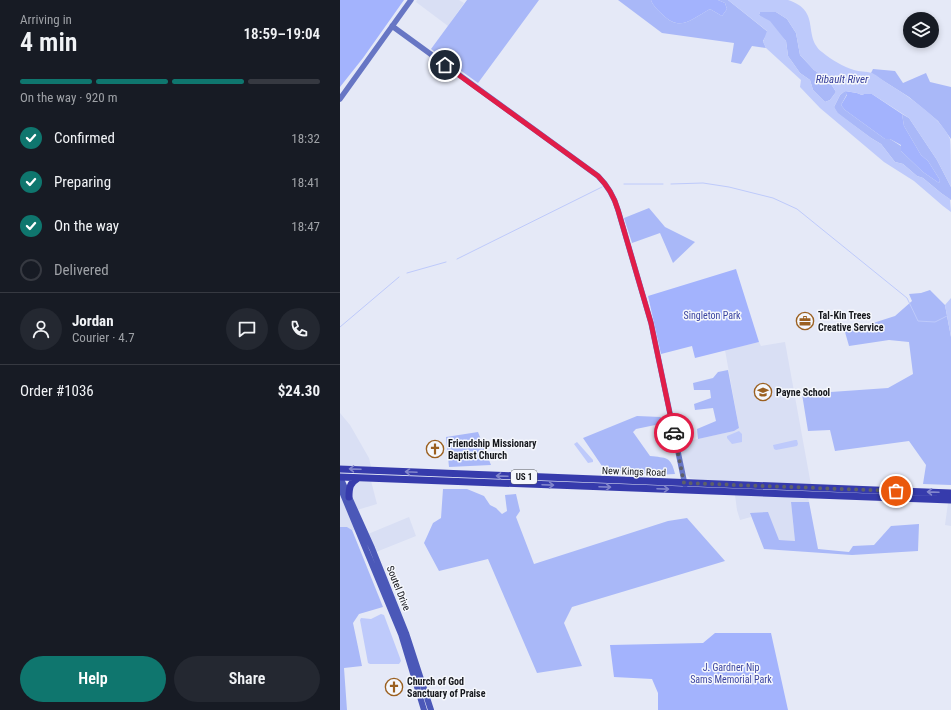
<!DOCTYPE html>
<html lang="en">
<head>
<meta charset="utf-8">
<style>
  body { margin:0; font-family:"Roboto Condensed",sans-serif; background:#242831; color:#f1f3f6; height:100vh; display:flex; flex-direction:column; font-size:15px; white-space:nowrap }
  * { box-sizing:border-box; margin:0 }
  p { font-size:13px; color:#9ea1a6 }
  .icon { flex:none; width:22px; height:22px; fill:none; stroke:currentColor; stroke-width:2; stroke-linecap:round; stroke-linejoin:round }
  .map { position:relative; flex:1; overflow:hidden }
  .sheet { display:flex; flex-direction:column; background:#171b24; width:340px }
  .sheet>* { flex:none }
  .fabs { position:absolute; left:563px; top:12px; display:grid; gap:8px }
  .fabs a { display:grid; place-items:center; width:36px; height:36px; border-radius:50%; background:#171b24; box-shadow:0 2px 6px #0003; font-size:20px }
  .pin { position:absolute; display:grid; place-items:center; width:34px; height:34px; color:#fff; margin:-17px; border:2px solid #fff; border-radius:50%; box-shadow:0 1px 4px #0007 }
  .courier { position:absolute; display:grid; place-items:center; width:40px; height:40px; margin:-20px; border:3px solid #e11d48; border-radius:50%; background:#fff; color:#222; box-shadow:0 1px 5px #0007 }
  .headline em { font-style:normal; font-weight:600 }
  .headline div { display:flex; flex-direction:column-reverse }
  .headline { display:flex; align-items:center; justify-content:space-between; height:68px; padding:0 20px }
  h1 { font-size:26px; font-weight:600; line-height:30px }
  .bar { display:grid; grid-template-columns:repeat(4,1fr); gap:6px 4px; align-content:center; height:48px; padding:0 20px }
  .bar i { height:5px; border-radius:3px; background:#363941 }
  .bar .current { background:#0f766e }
  .bar p { grid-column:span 4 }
  .line { display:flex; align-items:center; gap:10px; padding:0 20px; border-top:1px solid #363941 }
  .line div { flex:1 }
  .round { display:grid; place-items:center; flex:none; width:42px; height:42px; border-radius:21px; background:#242831 }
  ol { padding:0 20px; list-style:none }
  li { display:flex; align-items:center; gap:12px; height:44px }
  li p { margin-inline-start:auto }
  li .icon { padding:4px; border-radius:50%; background:#0f766e; color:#fff; stroke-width:4 }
  li:last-child { color:#9ea1a6 }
  li i { width:22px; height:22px; border:2px solid #363941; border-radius:50% }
  .button { display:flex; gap:8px; margin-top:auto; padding:8px 20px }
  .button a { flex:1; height:46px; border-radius:24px; background:#0f766e; color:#fff; font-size:16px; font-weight:600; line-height:46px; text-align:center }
  .button a+a { background:#242831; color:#f1f3f6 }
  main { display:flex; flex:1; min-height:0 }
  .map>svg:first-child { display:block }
</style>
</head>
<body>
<main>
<section class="sheet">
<div class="headline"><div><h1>4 min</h1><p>Arriving in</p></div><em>18:59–19:04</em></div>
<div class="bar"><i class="current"></i><i class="current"></i><i class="current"></i><i></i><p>On the way · 920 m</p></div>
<ol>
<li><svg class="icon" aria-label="check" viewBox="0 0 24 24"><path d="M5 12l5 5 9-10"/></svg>Confirmed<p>18:32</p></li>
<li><svg class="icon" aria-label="check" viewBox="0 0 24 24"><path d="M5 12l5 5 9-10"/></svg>Preparing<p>18:41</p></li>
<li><svg class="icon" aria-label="check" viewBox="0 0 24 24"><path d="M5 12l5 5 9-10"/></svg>On the way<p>18:47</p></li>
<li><i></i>Delivered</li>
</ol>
<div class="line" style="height:72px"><a class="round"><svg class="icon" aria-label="person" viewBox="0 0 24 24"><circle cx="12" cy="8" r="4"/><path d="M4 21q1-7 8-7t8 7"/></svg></a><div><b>Jordan</b><p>Courier · 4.7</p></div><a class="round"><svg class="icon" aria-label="chat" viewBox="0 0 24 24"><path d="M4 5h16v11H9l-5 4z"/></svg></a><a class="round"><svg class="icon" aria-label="phone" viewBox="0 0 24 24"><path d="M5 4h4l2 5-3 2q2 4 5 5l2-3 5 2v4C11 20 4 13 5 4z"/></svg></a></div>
<div class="line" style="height:52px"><div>Order #1036</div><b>$24.30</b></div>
<div class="button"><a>Help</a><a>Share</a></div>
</section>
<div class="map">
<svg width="611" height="710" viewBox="0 0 611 710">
  <rect width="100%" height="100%" fill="#e5e9f7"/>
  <path fill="#d9dff4" d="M77,0H119L124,3L108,26L76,2Z
    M419,342L421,346L445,342L471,485L376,482L350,478L345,473L339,443L394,431L399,428L385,350Z
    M0,413L10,425L29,458L31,467L0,465Z
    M16,481H31L37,504L17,510L11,493Z
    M0,494L15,530H12L7,527H0Z
    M395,495L468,497L469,502H451L455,541L439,540L410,514L411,517L400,520L397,510Z
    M608,503H611V526L605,525Z
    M69,517L76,536L36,552L28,534Z"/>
  <path fill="#a3b3fd" d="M0,0H64L23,58L0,87Z
    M311,0H378L385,3L387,9L382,16L370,9C352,19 340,32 323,15C318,10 313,6 311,0Z
    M505,91L517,93L522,95L524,94H532L562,114L564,126L581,155L588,161L600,180L599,183L583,172L561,151V145L550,139H545L505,110L501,105L507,95Z
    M396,269L419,342L355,358L352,346L321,354L308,296Z
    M375,633H431L448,710H318V693L312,679L274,677L270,645L363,643Z"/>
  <path fill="#a9b8f8" d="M127,0H199L138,83L91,49Z
    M278,0H311C313,6 318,10 323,15C340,32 352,19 370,9L382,16L387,9L385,3L378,0H388L428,32L423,41L426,48L412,46L401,64L391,62L394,43L322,33Z
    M420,12H436L447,19L456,33L460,55L474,70L488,79L496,92L490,100L485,102L473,90L470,80L460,73L448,56L446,41L419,15Z
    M533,69L555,71L563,83L586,73L590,82L611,87V139L598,121L569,97L531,73Z
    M505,91L507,94L501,105L505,110L545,139H550L561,146V151L583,172L599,183L600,180L588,161L581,155L564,126L562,114L569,118L597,160L611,187V200L601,193L583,178L577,176L563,164L555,162L541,144L531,138L497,113L494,107L500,95Z
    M309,208L325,227L355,242L333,263L320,233L292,243L284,218Z
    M590,290L605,305L611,337V485L583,484L586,465L569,441L495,451L490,430L468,431L462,394L548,388L573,374L569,342L549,340L509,346L505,332L555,316L572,301L569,294L581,293Z
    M388,370L399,428L394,431L358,439L357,429L376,421L373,408L355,410L354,404L371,398L370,390H354L353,383L373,378L378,372Z
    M297,416L321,417L320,424L296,429L293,432L310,456C326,458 331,456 335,474L315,475L264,469L243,438Z
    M138,432L151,465L109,467L106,437Z
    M103,489H127L144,496L150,505L156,508L162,514L167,511L165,495L176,494L180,511L176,517L194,564L328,521L347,518L385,561L232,607L224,623L242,666L197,673L148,559L99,571L84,543L93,523L101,518Z
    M451,502H469L478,549L509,552L513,546L534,545L551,526L579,524L578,551L512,555L424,549L410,513L428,512L439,540L455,541Z
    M0,527H7L12,530L43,607L19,614L13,623L22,666L4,668L7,710H0Z"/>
  <path fill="#becafb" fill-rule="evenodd" d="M388,0H448C482,11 462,36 482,52C492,60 502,66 514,70C519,72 526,71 532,73C537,75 542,80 547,83C566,95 602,118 610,139C611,144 611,179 611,187L597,160L569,118L532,94H524L522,95L517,93L505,91L500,95L494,107L498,113L531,138L541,144L555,162L563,164L577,176L583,178L601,193L610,199L611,212L603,206L574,181L544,162L480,108L460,87L461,80L426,48L423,42L427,31ZM420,12H436L447,19L456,33L460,55L474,70L488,79L496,92L490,100L485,102L473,90L470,80L460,73L448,56L446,41L430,21L419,15Z
    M611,298V337L605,305Z
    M399,431L402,434V442L392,444L387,438V436Z
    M455,440H457L458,444L457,446L436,450L434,449L433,445Z
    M237,442L253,460V462L248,463L234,444Z
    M41,614L44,615L60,658L61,661L59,664H30L28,663L20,620L21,618L31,619Z"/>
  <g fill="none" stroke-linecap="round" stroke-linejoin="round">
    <path stroke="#becafb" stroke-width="1" d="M284,184H323
      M331,184L363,183L389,187L433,198L457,209L567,298L578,321L595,322L607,316
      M117,259L262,187
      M67,273L106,262
      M0,327L59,277"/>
    <path stroke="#6776c4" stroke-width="5.5" d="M52,26L258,176C268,186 274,196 278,210L311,323L345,485
      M0,99L71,0"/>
    <path stroke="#4b58b8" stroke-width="6" d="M0,477L32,548L66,633L91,710
      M0,487L61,634L84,710"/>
    <path stroke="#363bac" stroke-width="7" d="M0,469L611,493
      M0,477L611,500
      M9,497C9,487 10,483 18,478"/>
  </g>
  <defs><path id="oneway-shaft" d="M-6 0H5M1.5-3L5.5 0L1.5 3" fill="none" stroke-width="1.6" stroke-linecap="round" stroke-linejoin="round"/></defs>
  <g stroke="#8286cc">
    <use href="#oneway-shaft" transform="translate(15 469) rotate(-178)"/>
    <use href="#oneway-shaft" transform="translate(71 472) rotate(-177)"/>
    <use href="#oneway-shaft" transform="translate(162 476) rotate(-178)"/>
    <use href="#oneway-shaft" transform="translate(208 485) rotate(2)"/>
    <use href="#oneway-shaft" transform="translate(265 487) rotate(2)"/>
    <use href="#oneway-shaft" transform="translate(323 489) rotate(2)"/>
    <use href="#oneway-shaft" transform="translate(593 492) rotate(-178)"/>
  </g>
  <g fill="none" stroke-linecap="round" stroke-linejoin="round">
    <path stroke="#5e6069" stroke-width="4" stroke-dasharray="0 7.2" d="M334,433L344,483L556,491"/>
    <path stroke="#e11d48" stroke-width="5" d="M105,65L258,176C268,186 274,196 278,210L311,323L334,433"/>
  </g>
  <defs>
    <symbol id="office-ring" viewBox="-11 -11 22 22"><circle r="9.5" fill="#f5f7fc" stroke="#9b6020" stroke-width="1.5"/><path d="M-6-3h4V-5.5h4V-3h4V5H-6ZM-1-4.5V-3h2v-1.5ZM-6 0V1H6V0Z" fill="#9b6020"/></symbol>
    <symbol id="school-ring" viewBox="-11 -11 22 22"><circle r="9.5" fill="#f5f7fc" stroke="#9b6020" stroke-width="1.5"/><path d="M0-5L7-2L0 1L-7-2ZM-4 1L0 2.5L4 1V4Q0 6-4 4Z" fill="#9b6020"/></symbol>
    <symbol id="church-ring" viewBox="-11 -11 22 22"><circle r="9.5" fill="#f5f7fc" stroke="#9b6020" stroke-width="1.5"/><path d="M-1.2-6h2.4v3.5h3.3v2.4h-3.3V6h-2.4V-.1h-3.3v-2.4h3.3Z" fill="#9b6020"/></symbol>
  </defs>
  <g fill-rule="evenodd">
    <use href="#office-ring" x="455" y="311" width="20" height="20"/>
    <use href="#school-ring" x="413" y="382" width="20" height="20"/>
    <use href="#church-ring" x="85" y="439" width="20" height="20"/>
    <use href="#church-ring" x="44" y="677" width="20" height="20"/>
  </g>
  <g text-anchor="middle" stroke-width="3" stroke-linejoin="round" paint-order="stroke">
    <rect fill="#f5f7fc" stroke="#585a5f" stroke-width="1" x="171" y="470" width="26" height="14" rx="3"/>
    <g font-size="9" font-weight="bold" fill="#15171c">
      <text x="184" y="480">US 1</text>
    </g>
    <g font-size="10" fill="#3b44a0" stroke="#f5f7fc">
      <text x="372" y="319">Singleton Park</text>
      <text x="391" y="671">J. Gardner Nip<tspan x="391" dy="12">Sams Memorial Park</tspan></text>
    </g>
    <g font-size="10" font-weight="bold" fill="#15171c" stroke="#f5f7fc" text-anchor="start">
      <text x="478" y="319">Tal-Kin Trees<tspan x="478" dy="12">Creative Service</tspan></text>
      <text x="436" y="396">Payne School</text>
      <text x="108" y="447">Friendship Missionary<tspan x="108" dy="12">Baptist Church</tspan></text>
      <text x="67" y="685">Church of God<tspan x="67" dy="12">Sanctuary of Praise</tspan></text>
    </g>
    <g font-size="10" fill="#15171c" stroke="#f5f7fc">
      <text transform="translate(294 471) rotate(2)" y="4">New Kings Road</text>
      <text transform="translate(59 588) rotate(68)" y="4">Soutel Drive</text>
    </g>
    <g font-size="11" font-style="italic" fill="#38409b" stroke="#f5f7fc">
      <text x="502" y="83">Ribault River</text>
    </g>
  </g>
</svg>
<div class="fabs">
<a><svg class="icon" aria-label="layers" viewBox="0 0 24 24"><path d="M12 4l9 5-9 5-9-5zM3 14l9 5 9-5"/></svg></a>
</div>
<div class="pin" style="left:556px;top:491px;background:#ea580c"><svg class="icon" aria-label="bag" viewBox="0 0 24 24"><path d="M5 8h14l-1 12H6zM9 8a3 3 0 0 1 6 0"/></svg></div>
<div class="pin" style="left:105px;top:65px;background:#1f2937"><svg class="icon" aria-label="home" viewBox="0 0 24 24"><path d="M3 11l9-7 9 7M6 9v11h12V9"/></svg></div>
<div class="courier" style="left:334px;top:433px"><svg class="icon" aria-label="car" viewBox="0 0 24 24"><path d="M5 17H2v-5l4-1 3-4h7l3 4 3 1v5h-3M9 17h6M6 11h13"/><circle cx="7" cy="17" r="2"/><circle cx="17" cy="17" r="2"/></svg></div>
</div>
</main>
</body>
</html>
